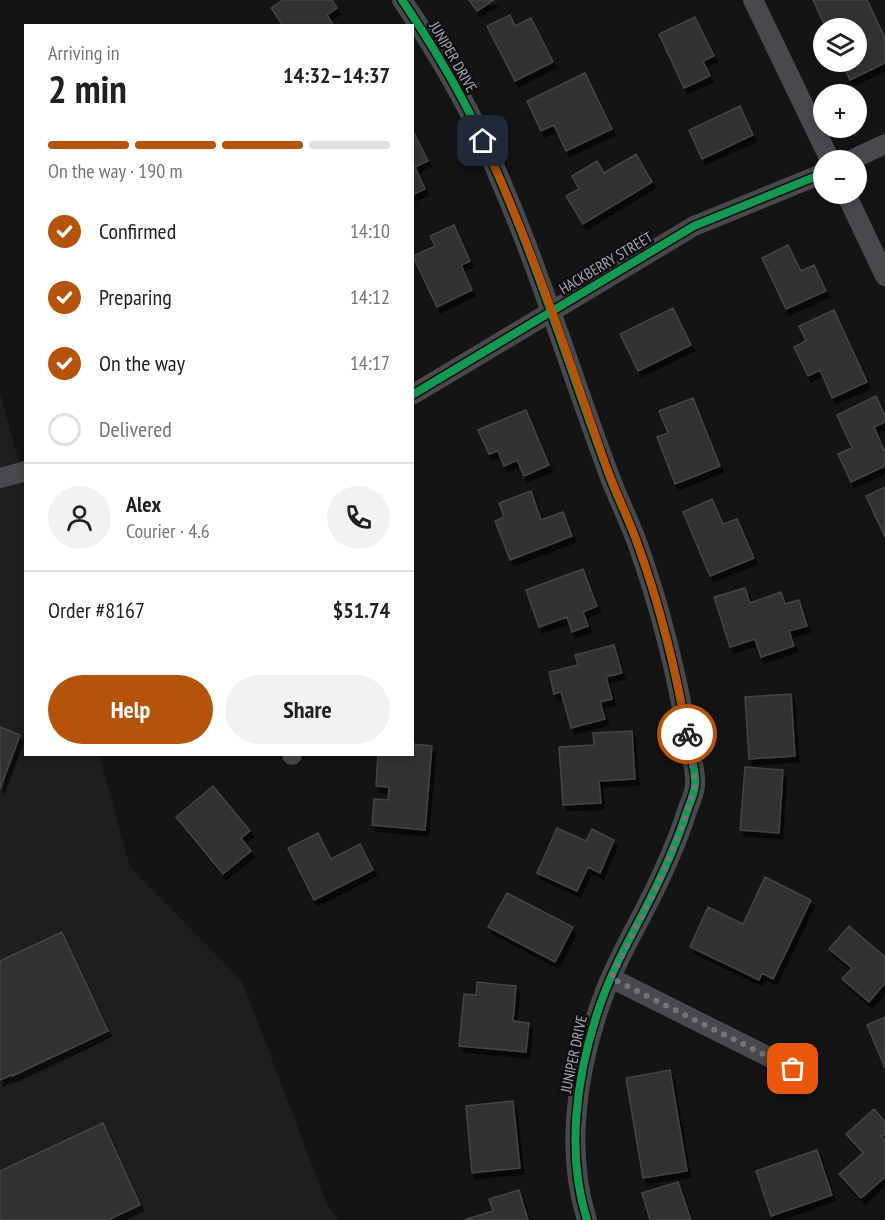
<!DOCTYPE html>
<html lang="en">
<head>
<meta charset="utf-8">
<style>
  body { margin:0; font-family:"PT Sans Narrow",sans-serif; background:#f2f2f2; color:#202124; height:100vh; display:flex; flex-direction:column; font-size:22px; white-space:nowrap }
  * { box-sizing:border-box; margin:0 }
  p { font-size:20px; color:#757577 }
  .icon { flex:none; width:33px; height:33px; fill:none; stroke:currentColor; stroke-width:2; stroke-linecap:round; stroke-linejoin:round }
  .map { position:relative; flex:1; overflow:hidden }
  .panel { position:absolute; left:24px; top:24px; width:390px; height:732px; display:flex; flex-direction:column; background:#fff; border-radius:0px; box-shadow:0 3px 9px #0003 }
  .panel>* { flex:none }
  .controls { position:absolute; left:813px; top:18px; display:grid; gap:12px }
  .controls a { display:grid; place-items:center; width:54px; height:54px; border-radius:50%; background:#fff; box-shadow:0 3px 9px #0003; font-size:30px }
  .pin { position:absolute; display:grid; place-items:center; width:51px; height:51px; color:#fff; margin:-26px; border-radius:12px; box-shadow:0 3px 9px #0006 }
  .courier { position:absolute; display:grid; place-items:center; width:60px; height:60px; margin:-30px; border:4px solid #b45309; border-radius:50%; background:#fff; color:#222; box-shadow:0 2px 8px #0007 }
  .overview em { font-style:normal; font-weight:800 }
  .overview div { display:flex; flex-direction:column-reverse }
  .overview { display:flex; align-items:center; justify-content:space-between; height:102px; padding:0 24px }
  h1 { font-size:39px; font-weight:800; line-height:45px }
  .bar { display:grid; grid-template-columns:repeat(4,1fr); gap:9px 6px; align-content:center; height:72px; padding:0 24px }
  .bar i { height:8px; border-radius:4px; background:#e0e0e0 }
  .bar .active { background:#b45309 }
  .bar p { grid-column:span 4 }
  .line { display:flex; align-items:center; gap:15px; padding:0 24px; border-top:2px solid #e0e0e0 }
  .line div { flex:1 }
  .round { display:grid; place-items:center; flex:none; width:63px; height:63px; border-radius:32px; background:#f2f2f2 }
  ol { padding:0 24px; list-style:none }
  li { display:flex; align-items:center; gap:18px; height:66px }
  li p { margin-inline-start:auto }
  li .icon { padding:6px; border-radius:50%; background:#b45309; color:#fff; stroke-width:4 }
  li:last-child { color:#757577 }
  li i { width:33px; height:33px; border:3px solid #e0e0e0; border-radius:50% }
  .primary-button { display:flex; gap:12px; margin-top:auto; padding:12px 24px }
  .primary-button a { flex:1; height:69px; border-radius:36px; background:#b45309; color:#fff; font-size:24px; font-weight:800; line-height:69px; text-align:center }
  .primary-button a+a { background:#f2f2f2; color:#202124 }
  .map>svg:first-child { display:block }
</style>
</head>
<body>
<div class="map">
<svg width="885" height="1220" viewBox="0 0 885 1220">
  <defs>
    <filter id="shadow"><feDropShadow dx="3.5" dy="6" stdDeviation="0" flood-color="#0009"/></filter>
  </defs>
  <rect width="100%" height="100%" fill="#141414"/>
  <path fill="#1e1e20" d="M0,392L25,485L26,754L99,755L130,867L242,981L328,1207L339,1220H0Z"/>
  <path fill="#323233" stroke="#424448" stroke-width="1.5" filter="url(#shadow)" d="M283,0H332L337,8L327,15L334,26H283L271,8Z
    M469,0H494L477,11Z
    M813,0H867L885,38V63L850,80L842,62H856V28H826Z
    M510,15L515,26L531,18L553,62L515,81L487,26Z
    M695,17L714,56L703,61L710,76L684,88L659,34Z
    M585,73L612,129L566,151L554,125L541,131L527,101Z
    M740,106L753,135L702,159L689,130Z
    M412,129L428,161L415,167L425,189L412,195Z
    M636,154L652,182L583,224L566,196L579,189L572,176L597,161L604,173Z
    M454,225L470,261L461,265L472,290L437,307L413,256L435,246L430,236Z
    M788,245L801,271L814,265L826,291L786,309L762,258Z
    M673,308L691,345L638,371L620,334Z
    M834,310L867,382L832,398L820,370L808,376L794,347L806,341L799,326Z
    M876,396L885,416V422L874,427L885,452V466L851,482L838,454L852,448L837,415Z
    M693,398L720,466L675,484L657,437L668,433L659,411Z
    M526,410L549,465L524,476L517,460L504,466L498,451L489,454L478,430Z
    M885,487V537L866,496Z
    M531,491L541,520L563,512L572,536L510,560L495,521L504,517L499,503Z
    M712,499L723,524L737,519L754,558L710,576L683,512Z
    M583,569L597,606L583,612L588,626L572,632L567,617L539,627L526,590Z
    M745,588L750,603L781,592L785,604L799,600L807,626L789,631L794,646L761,657L755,639L730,647L714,597Z
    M614,645L622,673L606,677L612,699L600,702L605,719L571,728L561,692L554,694L549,672L578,665L575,655Z
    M791,694L795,756L749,759L745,697Z
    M0,727L20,735L0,789Z
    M632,731L635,779L599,781L601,803L563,805L559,747L594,745L593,733Z
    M412,744L432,746L425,830L372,825L374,799L388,800L389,787L376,786L378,754H412Z
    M745,767L783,770L779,833L740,830Z
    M213,786L250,831L241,838L251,851L223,874L176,817Z
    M557,828L586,841L592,829L614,840L600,873L588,867L577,891L537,873Z
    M318,833L331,859L360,844L373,870L314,900L288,848Z
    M765,877L811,900L773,979L762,973L759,980L690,947L708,907L743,924Z
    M507,893L573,927L555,962L488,927Z
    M849,926L885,957V983L869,1002L842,979L852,968L829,949Z
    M62,932L108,1031L12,1076L11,1075L0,1080V961Z
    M477,982L516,986L513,1021L529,1023L526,1052L459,1046L464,994L476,995Z
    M885,1017V1068L867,1025Z
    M670,1070L687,1171L643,1178L626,1078Z
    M513,1101L520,1168L472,1173L466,1106Z
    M874,1109L885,1122V1134L882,1137L885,1141V1177L861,1198L839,1174L863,1153L846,1134Z
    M103,1123L140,1205L108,1220H0V1171Z
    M817,1150L832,1195L771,1216L756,1171Z
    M678,1182L691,1220H650L642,1193Z
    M519,1190L528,1220H464L493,1211L489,1199Z"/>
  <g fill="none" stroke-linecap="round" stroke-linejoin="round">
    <path stroke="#48494d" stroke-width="20" d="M402,0C429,40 454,81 475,124C529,236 565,356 608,472C617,497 629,520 638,545C660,607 676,670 687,735C689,749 697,772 695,786C694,794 690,803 687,811C676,846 660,880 643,913C626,945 608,979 597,1014C576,1079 566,1154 587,1220
      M753,0L830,160
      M851,160L885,144
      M846,194L885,276
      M412,395L694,226L824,173
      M0,478L26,471
      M292,754V755
      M611,978L793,1069"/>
    <defs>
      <path id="cycleway" d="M402,0C429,40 454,81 475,124C529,236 565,356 608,472C617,497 629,520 638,545C660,607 676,670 687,735C689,749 697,772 695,786C694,794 690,803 687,811C676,846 660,880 643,913C626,945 608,979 597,1014C576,1079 566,1154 587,1220
        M412,395L694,226L824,173"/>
    </defs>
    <use href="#cycleway" stroke="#0e0e10" stroke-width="11"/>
    <use href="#cycleway" stroke="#139951" stroke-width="8"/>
  </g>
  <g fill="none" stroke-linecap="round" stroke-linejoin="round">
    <path stroke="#72747d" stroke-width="6" stroke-dasharray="0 10.8" d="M687,734L695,785L684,822L660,880L611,978L793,1069"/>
    <path stroke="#b45309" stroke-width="8" d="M483,141C531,244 567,353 604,460C614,489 628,516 638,545C660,606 676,669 687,734"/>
  </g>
  <g text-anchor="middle" stroke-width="5" stroke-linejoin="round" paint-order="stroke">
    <g font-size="15" fill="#a4a8b6" stroke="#0e0e10">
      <text transform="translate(453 57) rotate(60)" y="5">JUNIPER DRIVE</text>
      <text transform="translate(606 263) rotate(-31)" y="5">HACKBERRY STREET</text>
      <text transform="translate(574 1054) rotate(-78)" y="5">JUNIPER DRIVE</text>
    </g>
  </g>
</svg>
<div class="controls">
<a><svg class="icon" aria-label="layers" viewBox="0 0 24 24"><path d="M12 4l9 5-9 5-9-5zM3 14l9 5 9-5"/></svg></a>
<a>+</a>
<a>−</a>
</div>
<div class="pin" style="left:793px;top:1069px;background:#ea580c"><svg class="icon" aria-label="bag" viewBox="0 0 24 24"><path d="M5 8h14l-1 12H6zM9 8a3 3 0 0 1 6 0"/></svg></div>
<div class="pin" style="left:483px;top:141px;background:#1f2937"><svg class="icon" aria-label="home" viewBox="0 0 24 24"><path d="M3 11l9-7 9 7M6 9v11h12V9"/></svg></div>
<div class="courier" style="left:687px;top:734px"><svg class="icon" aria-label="bike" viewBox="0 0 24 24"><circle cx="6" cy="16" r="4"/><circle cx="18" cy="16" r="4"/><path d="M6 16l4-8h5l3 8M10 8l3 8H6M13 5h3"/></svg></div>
<section class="panel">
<div class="overview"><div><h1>2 min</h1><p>Arriving in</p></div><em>14:32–14:37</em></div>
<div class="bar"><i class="active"></i><i class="active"></i><i class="active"></i><i></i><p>On the way · 190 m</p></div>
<ol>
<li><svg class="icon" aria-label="check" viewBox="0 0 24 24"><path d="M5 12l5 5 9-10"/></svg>Confirmed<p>14:10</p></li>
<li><svg class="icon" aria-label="check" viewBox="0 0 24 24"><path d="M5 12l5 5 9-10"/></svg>Preparing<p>14:12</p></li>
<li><svg class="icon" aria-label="check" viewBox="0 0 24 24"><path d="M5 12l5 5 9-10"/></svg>On the way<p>14:17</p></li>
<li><i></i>Delivered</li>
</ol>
<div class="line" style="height:108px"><a class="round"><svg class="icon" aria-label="person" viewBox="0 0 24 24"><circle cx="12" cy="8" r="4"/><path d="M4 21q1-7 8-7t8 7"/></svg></a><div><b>Alex</b><p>Courier · 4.6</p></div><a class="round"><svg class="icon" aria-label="phone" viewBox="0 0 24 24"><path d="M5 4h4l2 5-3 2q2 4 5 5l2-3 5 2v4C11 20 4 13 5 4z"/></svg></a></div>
<div class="line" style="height:78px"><div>Order #8167</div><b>$51.74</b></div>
<div class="primary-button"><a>Help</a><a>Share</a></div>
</section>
</div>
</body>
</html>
